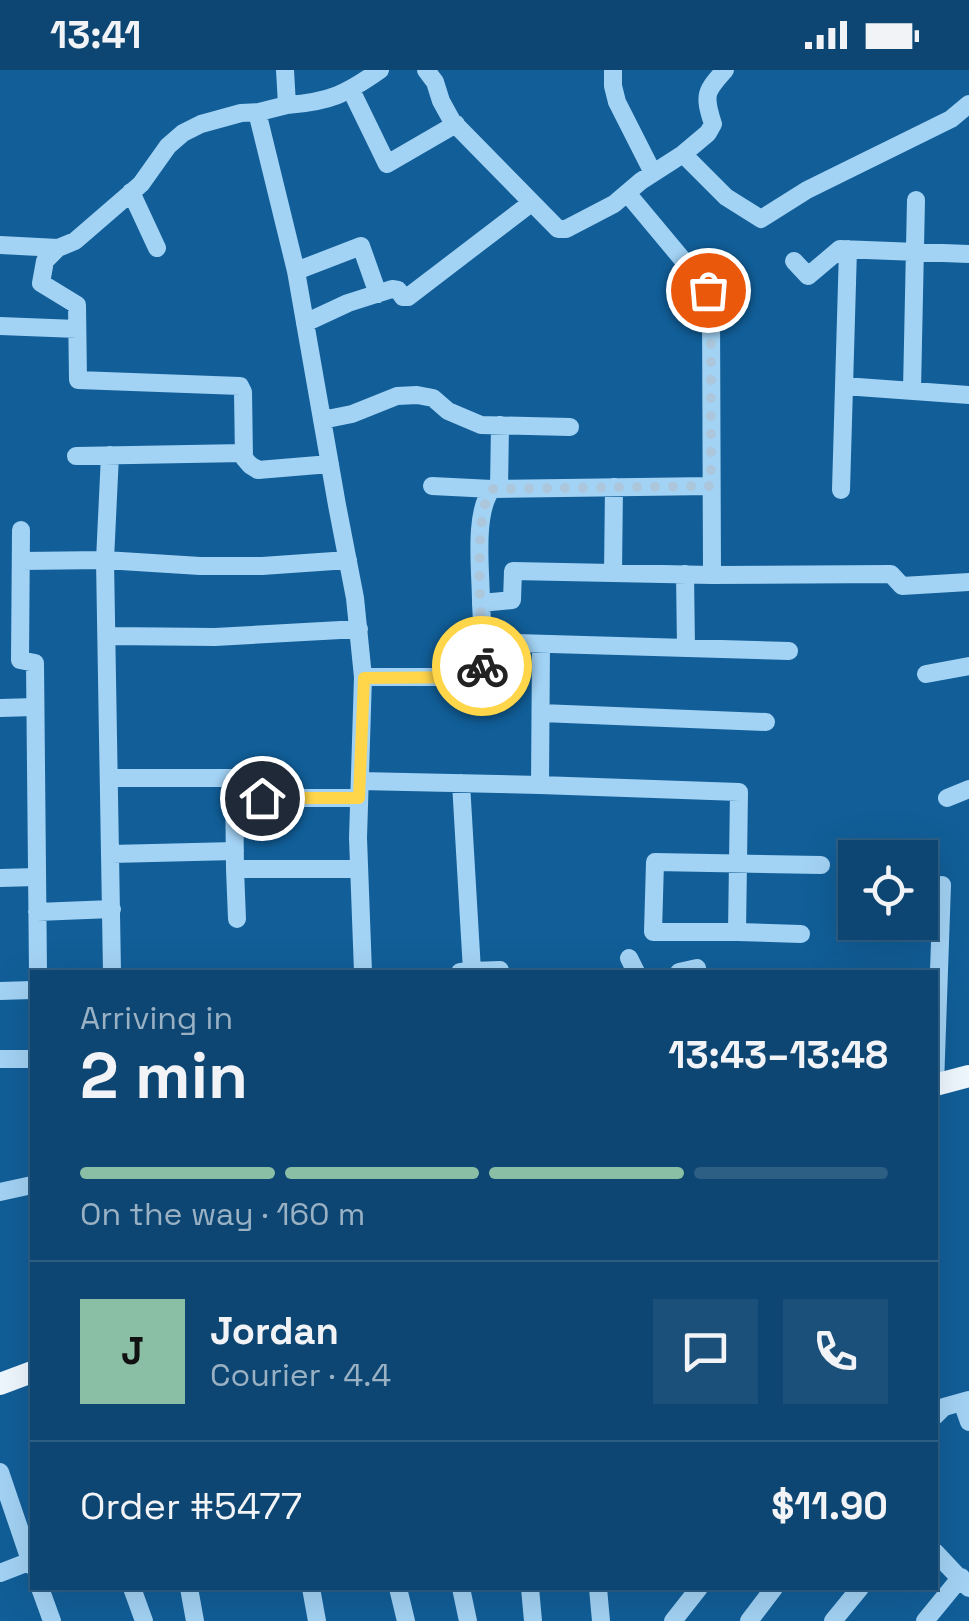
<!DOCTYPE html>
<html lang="en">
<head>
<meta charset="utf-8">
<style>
  body { margin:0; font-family:"Space Grotesk",sans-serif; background:#1b507a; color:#f1f3f6; height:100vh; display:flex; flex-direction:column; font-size:38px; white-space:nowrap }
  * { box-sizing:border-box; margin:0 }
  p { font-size:32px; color:#9ab1c4 }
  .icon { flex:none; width:55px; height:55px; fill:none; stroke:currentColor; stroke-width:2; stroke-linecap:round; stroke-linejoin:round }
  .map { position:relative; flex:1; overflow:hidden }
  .details { position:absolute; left:30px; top:900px; width:908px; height:620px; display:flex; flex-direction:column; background:#0d4672; border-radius:0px; box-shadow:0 10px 40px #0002,0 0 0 2px #2d5e84 }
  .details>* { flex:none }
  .buttons { position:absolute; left:838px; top:770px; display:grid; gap:20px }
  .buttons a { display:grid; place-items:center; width:100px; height:100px; border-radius:0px; background:#0d4672; box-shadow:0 10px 40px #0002,0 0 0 2px #2d5e84; font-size:50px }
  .pin { position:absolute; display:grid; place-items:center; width:85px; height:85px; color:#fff; margin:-42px; border:5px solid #fff; border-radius:50%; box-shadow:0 2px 10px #0007 }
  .courier { position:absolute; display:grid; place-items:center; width:100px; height:100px; margin:-50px; border:8px solid #ffd54a; border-radius:50%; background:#fff; color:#222; box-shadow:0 2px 12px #0007 }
  .headline em { font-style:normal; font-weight:700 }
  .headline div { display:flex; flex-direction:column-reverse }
  .headline { display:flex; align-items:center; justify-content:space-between; height:170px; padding:0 50px }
  h1 { font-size:65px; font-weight:700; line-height:75px }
  .bar { display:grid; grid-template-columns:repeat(4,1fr); gap:15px 10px; align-content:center; height:120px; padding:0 50px }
  .bar i { height:12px; border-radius:8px; background:#2d5e84 }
  .bar .current { background:#8abfa5 }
  .bar p { grid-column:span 4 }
  .line { display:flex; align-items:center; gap:25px; padding:0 50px; border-top:2px solid #2d5e84 }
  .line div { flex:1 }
  .round { display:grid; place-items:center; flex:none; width:105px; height:105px; border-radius:0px; background:#1b507a }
  .status { display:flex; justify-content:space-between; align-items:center; height:70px; padding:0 50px; background:#0d4672; direction:ltr }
  .status svg { height:28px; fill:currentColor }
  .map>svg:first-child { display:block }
</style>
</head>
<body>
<div class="status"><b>13:41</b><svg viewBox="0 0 49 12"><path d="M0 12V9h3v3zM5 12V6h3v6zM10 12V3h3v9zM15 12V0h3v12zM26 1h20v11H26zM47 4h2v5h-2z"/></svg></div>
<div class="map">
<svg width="969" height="1551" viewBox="0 0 969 1551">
  <rect width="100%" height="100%" fill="#115e98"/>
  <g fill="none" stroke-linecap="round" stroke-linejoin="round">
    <path stroke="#a2d2f4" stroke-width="18" d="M285,0L287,35L259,42V50L296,201L337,435L355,528L363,607L358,768L363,902
      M426,0L435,12L441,31L452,51L558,159H566L614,134L641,111L683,84L708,63L713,54C703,24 706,21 725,0
      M613,0V16L617,32L653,103
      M351,20L387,94L456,54
      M287,35C330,32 346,24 380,0
      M683,84L726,127L761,149L807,120L951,49L969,34
      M131,122L157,178
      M627,123L708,220L711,239L712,505L513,501L512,530L481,533C481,502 473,443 492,419L711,416
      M0,175L58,178L75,171L141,114L168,76L183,63L201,54L241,43L259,42
      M58,178L45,191L41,213L77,235L78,310L240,316L243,322L244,388L250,395L258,400L330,394
      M794,191L808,206L840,179L969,184
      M296,201L361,176L378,224
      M305,253L348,233L392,219L398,220L403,227H408L531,133
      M0,256L77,259
      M844,316L969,325
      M912,320L916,130
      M322,350L352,344L397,326L417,325L433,328L448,341L481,355L570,357
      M110,385L105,490L200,496H262L348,490
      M76,386L244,383
      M432,416L492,419
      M499,419L500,355
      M841,420L848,179
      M21,460L20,590L35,593L38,902
      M21,491L105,490L112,902
      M613,503L614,417
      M685,504L686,578
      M712,505L891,504L902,516L969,512
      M481,533L483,572L789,581
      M107,566L215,567L359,559
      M926,604L969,596
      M363,607H481L483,572
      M0,638L35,637
      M541,643L766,652
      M110,708H234L235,799
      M360,711L540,715L541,574
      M540,715L739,722L737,862L801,864
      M263,728H359
      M947,728L969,719
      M111,784L235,781
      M0,808L37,807
      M37,842L112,839
      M237,849L235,799H359
      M737,862H653L655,792L821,795
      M629,888L636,902
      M472,901L500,900V902
      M460,902L472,901L461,713
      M679,902L697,898
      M0,921L32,920
      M0,989H32
      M935,1015L942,815
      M0,1122L32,1115
      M962,1332L969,1352
      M935,1346L944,1337L969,1330
      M0,1402L32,1496
      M935,1482L969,1518
      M0,1503L31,1491
      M40,1518L52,1551
      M132,1518L144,1551
      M189,1518L195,1551
      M311,1518L317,1551
      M398,1518L406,1551
      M461,1518L468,1551
      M530,1518L533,1551
      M598,1518L601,1551
      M673,1551L699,1518
      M749,1551L774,1518
      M833,1551L860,1518
      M925,1551L961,1507"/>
    <path stroke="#eff7ff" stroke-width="22" d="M935,1015L969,1006
      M0,1314L32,1302"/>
  </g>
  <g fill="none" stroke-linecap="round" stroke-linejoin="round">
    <path stroke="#acc7db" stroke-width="10" stroke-dasharray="0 18" d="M482,596C483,557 471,445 492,419L711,416V239L708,220"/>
    <path stroke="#ffd54a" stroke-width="12" d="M262,728H359L364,608L482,607V596"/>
  </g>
</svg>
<div class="buttons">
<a><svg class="icon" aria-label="locate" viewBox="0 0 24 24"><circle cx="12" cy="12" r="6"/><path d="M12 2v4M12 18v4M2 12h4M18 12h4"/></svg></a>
</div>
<div class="pin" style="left:708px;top:220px;background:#ea580c"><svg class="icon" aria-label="bag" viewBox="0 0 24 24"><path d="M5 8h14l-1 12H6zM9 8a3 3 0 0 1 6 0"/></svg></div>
<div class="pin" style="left:262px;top:728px;background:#1f2937"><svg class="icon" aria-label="home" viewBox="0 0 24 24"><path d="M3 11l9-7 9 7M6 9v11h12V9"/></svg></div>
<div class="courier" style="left:482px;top:596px"><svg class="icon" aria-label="bike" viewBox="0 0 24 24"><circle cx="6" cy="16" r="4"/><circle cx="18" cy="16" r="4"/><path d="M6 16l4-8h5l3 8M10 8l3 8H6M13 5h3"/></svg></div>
<section class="details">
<div class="headline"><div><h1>2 min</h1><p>Arriving in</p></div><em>13:43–13:48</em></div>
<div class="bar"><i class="current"></i><i class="current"></i><i class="current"></i><i></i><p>On the way · 160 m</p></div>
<div class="line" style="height:180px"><b class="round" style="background:#8abfa5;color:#111">J</b><div><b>Jordan</b><p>Courier · 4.4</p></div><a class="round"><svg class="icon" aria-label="chat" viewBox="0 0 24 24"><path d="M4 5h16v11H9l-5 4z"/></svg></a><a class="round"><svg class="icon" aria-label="phone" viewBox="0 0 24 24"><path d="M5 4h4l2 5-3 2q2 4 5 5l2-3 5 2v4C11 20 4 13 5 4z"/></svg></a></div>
<div class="line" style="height:130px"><div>Order #5477</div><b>$11.90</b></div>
</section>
</div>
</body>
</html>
